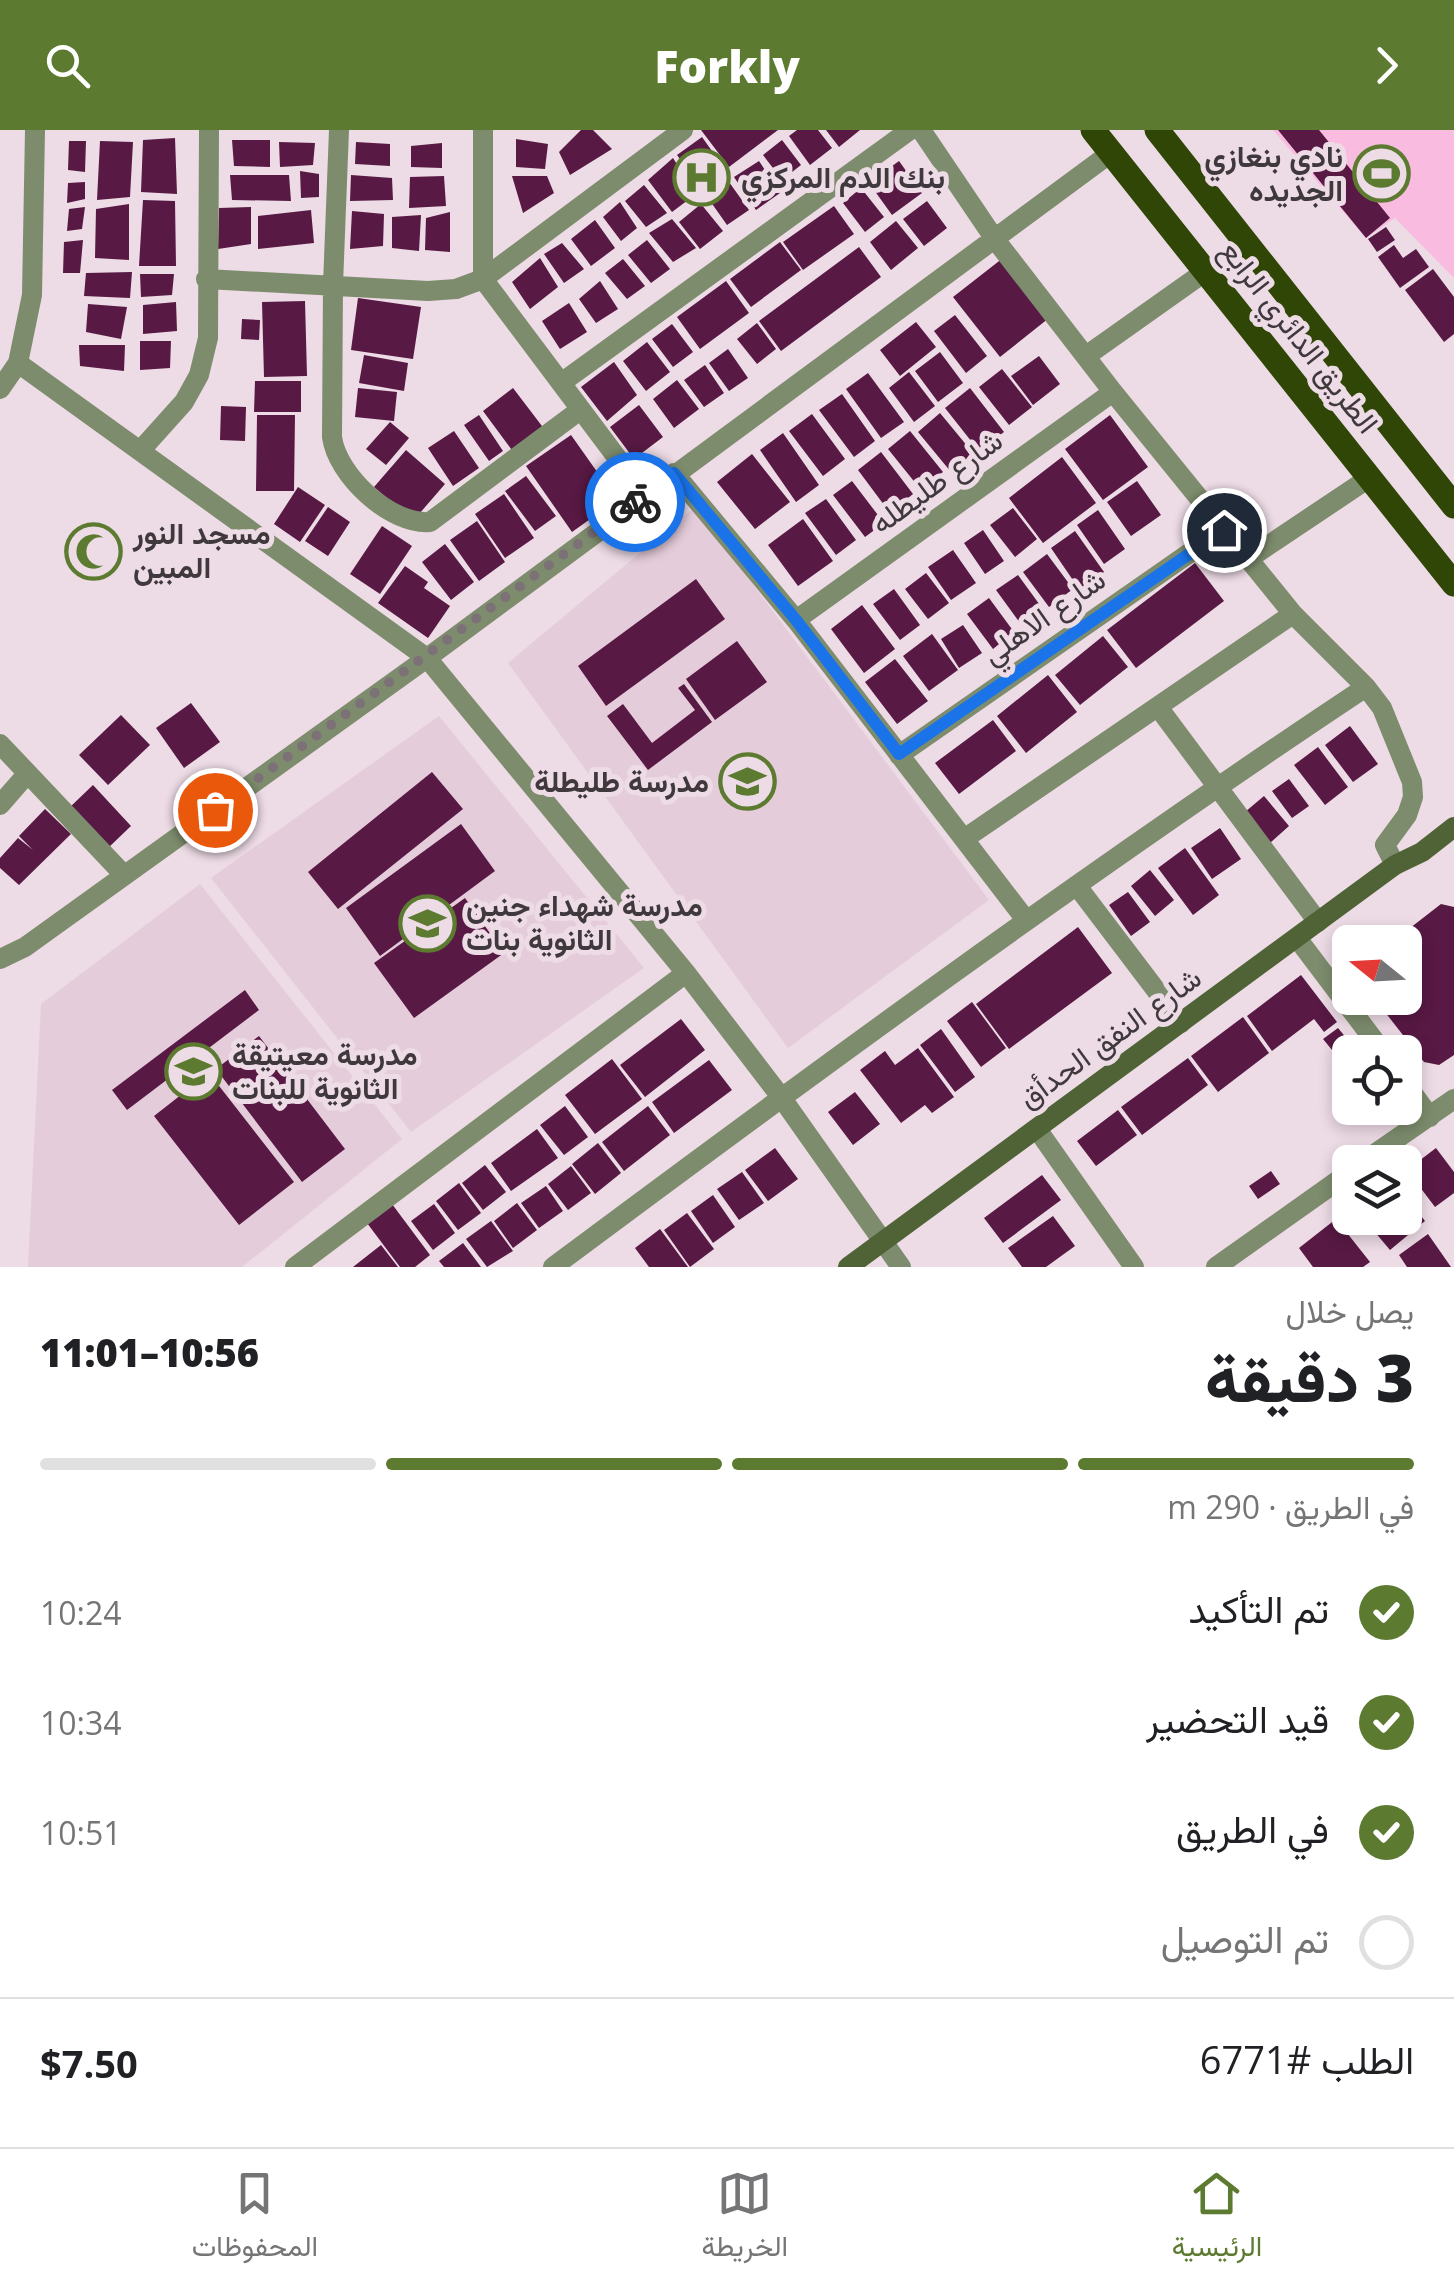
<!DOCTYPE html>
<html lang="ar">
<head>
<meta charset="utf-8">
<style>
  body { margin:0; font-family:"Open Sans",Vazirmatn,sans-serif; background:#f6f6f6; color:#202124; direction:rtl; height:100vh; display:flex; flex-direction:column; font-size:38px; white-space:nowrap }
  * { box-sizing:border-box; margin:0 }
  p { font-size:32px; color:#757577 }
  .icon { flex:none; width:55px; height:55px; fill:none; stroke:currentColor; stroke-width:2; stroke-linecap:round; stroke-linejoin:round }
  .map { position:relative; height:1137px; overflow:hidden; direction:ltr }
  .panel { display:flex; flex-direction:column; background:#fff; flex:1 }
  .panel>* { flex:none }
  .needle { width:65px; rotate:288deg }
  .controls { position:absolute; left:1332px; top:795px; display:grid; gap:20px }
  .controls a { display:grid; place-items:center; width:90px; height:90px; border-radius:15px; background:#fff; box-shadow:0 5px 15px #0003; font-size:50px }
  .pin { position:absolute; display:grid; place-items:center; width:85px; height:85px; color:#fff; margin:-42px; border:5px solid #fff; border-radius:50%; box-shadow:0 2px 10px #0007 }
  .courier { position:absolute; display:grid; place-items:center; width:100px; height:100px; margin:-50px; border:8px solid #1a73e8; border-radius:50%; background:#fff; color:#222; box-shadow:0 2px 12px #0007 }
  .head em { font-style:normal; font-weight:800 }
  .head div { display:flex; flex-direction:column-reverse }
  .head { display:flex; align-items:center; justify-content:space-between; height:170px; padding:0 40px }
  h1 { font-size:65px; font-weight:800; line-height:75px }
  .bar { display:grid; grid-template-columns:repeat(4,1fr); gap:15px 10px; align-content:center; height:120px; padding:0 40px }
  .bar i { height:12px; border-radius:8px; background:#e0e0e0 }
  .bar .on { background:#5c7a30 }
  .bar p { grid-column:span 4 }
  .line { display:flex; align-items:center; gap:25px; padding:0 40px; border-top:2px solid #e0e0e0 }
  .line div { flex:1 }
  ol { padding:0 40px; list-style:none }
  li { display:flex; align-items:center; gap:30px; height:110px }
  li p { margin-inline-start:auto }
  li .icon { padding:10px; border-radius:50%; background:#5c7a30; color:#fff; stroke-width:4 }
  li:last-child { color:#757577 }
  li i { width:55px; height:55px; border:5px solid #e0e0e0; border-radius:50% }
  header { display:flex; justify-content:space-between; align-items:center; height:130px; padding:0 40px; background:#5c7a30; color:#fff; font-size:45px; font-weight:800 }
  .menu { display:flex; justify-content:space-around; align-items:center; height:140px; border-top:2px solid #e0e0e0; background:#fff; font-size:28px; color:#757577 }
  .menu a { display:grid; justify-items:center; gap:5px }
  .menu .on { color:#5c7a30 }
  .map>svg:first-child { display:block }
</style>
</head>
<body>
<header><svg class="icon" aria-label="forward" viewBox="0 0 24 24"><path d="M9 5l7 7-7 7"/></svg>Forkly<svg class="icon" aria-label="search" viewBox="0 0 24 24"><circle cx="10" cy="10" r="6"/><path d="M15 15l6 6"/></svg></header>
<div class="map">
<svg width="1454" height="1137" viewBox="0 0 1454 1137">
  <rect width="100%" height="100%" fill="#eddbe5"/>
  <path fill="#e5ccda" d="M695,377L989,770L788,918L508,533Z
    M439,586L644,838L411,1002L211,748Z
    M200,754L402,1009L242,1137H28L41,874Z"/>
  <path fill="#f9bce0" d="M1273,0H1454V148L1395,88L1366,108Z"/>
  <path fill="#581944" d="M581,0H593L612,19L570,45L559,22Z
    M701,0H778L729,37Z
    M797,0H818L832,18L810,35L789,6Z
    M826,0H860L839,17Z
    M1278,0H1319L1390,88L1366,108Z
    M702,7L724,38L700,56L677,25Z
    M175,8L177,64L141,62L143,10Z
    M516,9L548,14L545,39L516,37Z
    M232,10H270V37L234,36Z
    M782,10L801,35L782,50L763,25Z
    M69,11H86L85,42L68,40Z
    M100,11L133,12L130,67L97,70Z
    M279,12L315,13L313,35L280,37Z
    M356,12L390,14V36L355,34Z
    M442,13V38L411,37V16Z
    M673,28L696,64L672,82L648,50Z
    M759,31L780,63L756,80L734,47Z
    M899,31L922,63L892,85L869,53Z
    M300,41L319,44V67L301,68Z
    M230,45H289L291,71L232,70Z
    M351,45L392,48L393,70L350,71Z
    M444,46L446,76L409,78L410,47Z
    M512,46H547L554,63L523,83Z
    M85,52V69L67,73L68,53Z
    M729,52L749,80L727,95L708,68Z
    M644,55L667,83L646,97L625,71Z
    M861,58L884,87L865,102L843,73Z
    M143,70L175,71L176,136H139Z
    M927,71L947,98L924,116L903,89Z
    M620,72L637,98L621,111L603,87Z
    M129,74V130L95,128L96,79Z
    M701,74L723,101L700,119L679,92Z
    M834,76L854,104L803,140L783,112Z
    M85,77L82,99L67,101L69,79Z
    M251,77V114L218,119L219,78Z
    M311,80L314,113L258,119V86Z
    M352,81L384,84L383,116L350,119Z
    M450,82V122L425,120L426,88Z
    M421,85L419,121L392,118V87Z
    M672,89L696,118L673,132L649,103Z
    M595,90L615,118L591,136L571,109Z
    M896,91L918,118L891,140L870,112Z
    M1386,97L1395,110L1377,122L1368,109Z
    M83,110L80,143H63L64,112Z
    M647,110L670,139L651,153L628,125Z
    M780,112L801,140L751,177L730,149Z
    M562,113L584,139L564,153L544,124Z
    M1394,115L1403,128L1416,119L1429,137L1400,158L1378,127Z
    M859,117L881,147L781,221L759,191Z
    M540,128L558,157L530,179L512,152Z
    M1003,128L1049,188L1000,227L953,167Z
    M623,129L645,156L627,169L605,143Z
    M1433,139L1454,167V204L1444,212L1405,160Z
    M132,142L130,168L84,166L86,143Z
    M140,144H174L172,165L141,167Z
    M600,151L618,179L596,193L579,169Z
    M726,151L749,183L700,219L677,187Z
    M358,168L421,177L413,229L351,220Z
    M305,171L307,246L264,247L262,172Z
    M176,172L177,201L143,204V175Z
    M569,173L587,202L560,219L542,191Z
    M88,174L127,177L121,209L86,202Z
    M955,185L987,226L966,243L934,201Z
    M242,189L260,190L259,210L241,209Z
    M916,192L936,217L900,246L880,220Z
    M757,193L776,219L757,234L737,209Z
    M672,194L693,222L673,237L652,209Z
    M140,211H171L170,238L140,240Z
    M647,212L670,242L646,261L623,231Z
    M79,215H125L124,241L80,236Z
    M728,219L748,248L729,261L709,233Z
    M940,222L963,253L938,272L915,241Z
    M364,225L408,233L404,261L359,253Z
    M1039,226L1060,254L1033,275L1011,246Z
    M614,232L637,265L607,291L581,257Z
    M705,235L724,263L704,277L684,250Z
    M1002,239L1032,277L1009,295L979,257Z
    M909,242L935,276L914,292L889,258Z
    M868,243L904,292L881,308L846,259Z
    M677,250L699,279L674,298L653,269Z
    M255,251H301V282H254Z
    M358,258L397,262L394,291L355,287Z
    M513,258L545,300L514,323L483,281Z
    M970,258L1004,302L979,321L945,278Z
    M842,264L875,311L854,327L819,280Z
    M639,275L663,307L634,329L610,297Z
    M221,276L246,277L245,311L220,310Z
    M940,283L973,323L951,342L918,302Z
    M812,284L845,329L823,346L789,301Z
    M257,285H295L294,361H256Z
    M479,285L503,321L489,331L464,295Z
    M1110,285L1148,337L1103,370L1065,319Z
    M390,292L409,308L386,335L366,319Z
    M454,301L479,338L453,356L428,318Z
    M910,301L943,342L921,360L888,319Z
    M783,303L819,355L796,372L760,320Z
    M571,305L617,370L572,402L526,336Z
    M406,320L445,354L413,391L374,357Z
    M881,322L913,364L890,383L858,340Z
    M752,324L790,372L755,399L717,352Z
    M1062,327L1096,373L1043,413L1009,368Z
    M526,346L556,386L535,401L505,361Z
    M852,351L884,393L865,407L833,365Z
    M1137,351L1161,385L1131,406L1107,372Z
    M298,357L325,375L300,412L274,394Z
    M504,364L534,408L505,428L475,384Z
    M826,369L856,410L836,425L805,383Z
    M328,377L350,392L328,426L305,411Z
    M1013,378L1037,409L1015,427L990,395Z
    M1098,380L1125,419L1104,434L1077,395Z
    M803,389L833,431L798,456L768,415Z
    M477,391L505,432L479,451L450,410Z
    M382,396L412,416L380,464L350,444Z
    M983,400L1004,431L985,444L964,413Z
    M1075,401L1104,442L1079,459L1051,418Z
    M445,414L474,452L451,470L422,432Z
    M953,420L976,453L951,470L928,437Z
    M1047,424L1073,459L1049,477L1023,442Z
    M1195,433L1224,471L1136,538L1107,500Z
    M405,436L428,452L424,458L450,476L428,508L378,473Z
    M926,443L949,473L928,489L905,459Z
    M1018,445L1045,482L1023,497L996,460Z
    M696,449L725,489L606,576L578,536Z
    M894,459L920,495L900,510L873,474Z
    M989,468L1014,502L993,519L967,484Z
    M862,475L895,519L864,543L831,499Z
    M963,495L982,523L959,538L941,509Z
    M932,504L958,540L929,561L903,526Z
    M1103,506L1128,537L1080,575L1055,545Z
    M737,511L767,552L715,590L686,549Z
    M895,529L928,571L897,594L865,552Z
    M1048,545L1077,582L1026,623L997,586Z
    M684,554L712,592L648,640L607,586L623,574L652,613L695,580L678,558Z
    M191,573L220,612L184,638L156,598Z
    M121,585L150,615L108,655L79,625Z
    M993,590L1016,621L959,664L935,633Z
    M1350,596L1378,634L1353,652L1325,615Z
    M1318,617L1348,657L1325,675L1294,635Z
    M432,642L463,679L338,779L308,742Z
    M1289,649L1309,676L1292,688L1272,661Z
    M93,655L131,696L107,719L69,678Z
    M1264,666L1289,696L1270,713L1245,682Z
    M45,679L71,704L19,755L0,738V728L18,708L33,720L19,706Z
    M461,694L495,741L380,826L346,778Z
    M1220,698L1241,729L1212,749L1191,718Z
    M1185,718L1219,765L1193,785L1158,738Z
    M1150,740L1174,770L1155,786L1131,756Z
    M1128,762L1150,792L1131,806L1109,775Z
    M465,768L504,823L414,888L374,833Z
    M1441,774L1454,777V925L1439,935L1424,932L1374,868H1405V812H1392Z
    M1078,797L1112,843L1009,919L976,874Z
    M1301,845L1337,892L1324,902L1314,889L1272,921L1247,886Z
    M245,860L259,880L127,980L112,960Z
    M972,872L1006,918L981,937L947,891Z
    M1243,887L1269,923L1218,962L1191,926Z
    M681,889L705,920L645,967L620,935Z
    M1338,898L1358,922H1350V934L1346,937L1323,909Z
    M941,899L975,947L955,962L920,915Z
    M259,906L345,1019L302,1052L216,939Z
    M918,918L954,967L932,983L925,975L901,993L860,940L885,921L895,935Z
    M1188,928L1208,955L1142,1005L1121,977Z
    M612,929L642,969L595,1004L565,965Z
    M709,930L732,960L674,1003L652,972Z
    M209,943L294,1052L239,1095L154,986Z
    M1350,961V978H1381L1361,993L1342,967Z
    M855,962L880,994L853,1015L828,982Z
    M565,976L588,1007L564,1025L540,995Z
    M648,976L670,1005L624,1041L602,1012Z
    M1118,980L1137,1005L1096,1036L1077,1011Z
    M537,999L558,1028L511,1061L491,1033Z
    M598,1013L621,1043L595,1064L572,1034Z
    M775,1018L798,1049L768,1071L745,1040Z
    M1436,1018L1454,1042V1063L1435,1077L1407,1040Z
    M485,1035L506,1062L483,1080L462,1053Z
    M571,1036L591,1063L568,1080L548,1054Z
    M1271,1041L1280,1054L1258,1069L1249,1056Z
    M742,1042L764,1073L739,1090L717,1059Z
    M1042,1045L1061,1070L1003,1113L984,1088Z
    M459,1053L481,1083L458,1100L436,1071Z
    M546,1056L563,1081L539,1098L521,1073Z
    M713,1065L735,1097L713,1113L691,1081Z
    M1405,1066L1425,1091L1390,1120L1363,1088H1405Z
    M517,1073L537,1100L513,1118L494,1091Z
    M392,1074L430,1125L415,1137H400L367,1093Z
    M434,1074L455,1103L433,1120L411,1091Z
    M687,1083L714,1119L690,1137L664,1100Z
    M1053,1086L1075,1116L1046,1137H1022L1008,1118Z
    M1336,1089L1370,1132L1363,1137H1313L1299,1118Z
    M491,1091L513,1121L487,1137L466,1109Z
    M660,1099L688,1137H649L635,1118Z
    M1428,1104L1451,1137H1407L1399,1125Z
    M463,1113L481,1137H444L439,1131Z
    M381,1115L398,1137H353Z"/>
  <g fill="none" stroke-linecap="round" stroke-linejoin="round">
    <path stroke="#7d8c6d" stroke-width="20" d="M339,0L333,155L332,307C337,345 390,395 430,392L580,280
      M483,0V149L645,365
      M921,0L994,108L1113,262L1293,484L1366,557L1382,578L1412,652L1413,667L1407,685L1385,715L1395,735
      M206,149L428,161L456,159L483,149L683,0
      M1086,226L1206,141
      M18,233L427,528L686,843L781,967L901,1137
      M561,253L910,0
      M0,259L18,233L32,165L35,0
      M140,321L184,272L199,245L208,208L209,0
      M674,343L796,490L1026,790
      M1248,429L1369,348
      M796,490L1113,262
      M1158,577L1318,792
      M0,614L124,745
      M899,625L1224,399
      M0,675L27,644
      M964,709L1293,484
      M1077,756L1181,893
      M1297,808L1383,922
      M0,829L25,817L427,528L1112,22
      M1405,953L1430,987
      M1037,999L1134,1137
      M1363,1032L1454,969
      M295,1137L686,843
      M553,1137C820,938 1089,741 1366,557
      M1216,1137L1350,1042"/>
    <path stroke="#4f6336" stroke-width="20" d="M848,1137L1395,735L1422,722L1454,697"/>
    <path stroke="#304606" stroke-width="25" d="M1093,0L1454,454
      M1157,0L1454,376"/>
  </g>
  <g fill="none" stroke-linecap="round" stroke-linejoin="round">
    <path stroke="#7c7177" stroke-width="10" stroke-dasharray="0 18" d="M215,680L635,372"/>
    <path stroke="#1a73e8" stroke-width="12" d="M635,372L674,343L796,490L899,624L1224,400"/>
  </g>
  <defs>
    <symbol id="stadium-ring" viewBox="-11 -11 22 22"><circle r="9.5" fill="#eddbe5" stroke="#5c7a30" stroke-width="1.5"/><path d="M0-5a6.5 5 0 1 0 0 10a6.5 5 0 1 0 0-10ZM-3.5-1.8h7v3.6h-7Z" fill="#5c7a30"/></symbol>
    <symbol id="hospital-ring" viewBox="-11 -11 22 22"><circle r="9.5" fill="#eddbe5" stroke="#5c7a30" stroke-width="1.5"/><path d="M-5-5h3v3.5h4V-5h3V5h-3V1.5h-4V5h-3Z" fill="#5c7a30"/></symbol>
    <symbol id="mosque-ring" viewBox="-11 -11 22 22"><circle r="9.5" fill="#eddbe5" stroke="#5c7a30" stroke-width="1.5"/><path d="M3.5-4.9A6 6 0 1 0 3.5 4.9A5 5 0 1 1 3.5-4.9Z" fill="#5c7a30"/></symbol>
    <symbol id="school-ring" viewBox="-11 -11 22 22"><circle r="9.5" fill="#eddbe5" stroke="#5c7a30" stroke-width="1.5"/><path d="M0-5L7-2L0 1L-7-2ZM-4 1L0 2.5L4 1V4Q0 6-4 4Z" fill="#5c7a30"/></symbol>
  </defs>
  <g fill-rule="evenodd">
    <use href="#stadium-ring" x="1350" y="12" width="63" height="63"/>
    <use href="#hospital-ring" x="670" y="16" width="63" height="63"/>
    <use href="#mosque-ring" x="62" y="390" width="63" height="63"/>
    <use href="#school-ring" x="716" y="620" width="63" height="63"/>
    <use href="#school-ring" x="396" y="762" width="63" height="63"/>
    <use href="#school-ring" x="162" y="910" width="63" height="63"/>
  </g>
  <g text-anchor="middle" stroke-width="10" stroke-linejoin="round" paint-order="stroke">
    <g font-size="30" font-weight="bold" fill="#3f383c" stroke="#eddbe5" text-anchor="start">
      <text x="1343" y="37" text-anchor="end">نادي بنغازي<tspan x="1343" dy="34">الجديده</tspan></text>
      <text x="741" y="58">بنك الدم المركزي</text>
      <text x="133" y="414">مسجد النور<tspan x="133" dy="34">المبين</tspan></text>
      <text x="709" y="662" text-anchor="end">مدرسة طليطلة</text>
      <text x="466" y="786">مدرسة شهداء جنين<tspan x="466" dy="34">الثانوية بنات</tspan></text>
      <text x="232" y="935">مدرسة معيتيقة<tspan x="232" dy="34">الثانوية للبنات</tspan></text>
    </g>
    <g font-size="30" fill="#3f383c" stroke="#eddbe5">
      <text transform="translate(1299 207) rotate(52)" y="10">الطريق الدائري الرابع</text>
      <text transform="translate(937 352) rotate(-36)" y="10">شارع طليطله</text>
      <text transform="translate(1044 487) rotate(-35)" y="10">شارع الاهلي</text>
      <text transform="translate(1110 908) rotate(-36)" y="10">شارع النفق الحدأق</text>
    </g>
  </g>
</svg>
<div class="controls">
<a><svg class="needle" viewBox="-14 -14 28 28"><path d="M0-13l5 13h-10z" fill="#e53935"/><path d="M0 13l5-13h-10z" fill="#757577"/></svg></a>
<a><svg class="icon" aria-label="locate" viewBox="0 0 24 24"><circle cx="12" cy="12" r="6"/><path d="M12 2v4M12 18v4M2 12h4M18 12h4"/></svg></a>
<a><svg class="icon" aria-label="layers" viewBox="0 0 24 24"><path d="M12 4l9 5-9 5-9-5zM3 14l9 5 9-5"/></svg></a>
</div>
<div class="pin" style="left:215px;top:680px;background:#ea580c"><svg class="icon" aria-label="bag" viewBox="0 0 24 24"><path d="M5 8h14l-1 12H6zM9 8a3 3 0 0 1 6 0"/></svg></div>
<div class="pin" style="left:1224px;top:400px;background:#1f2937"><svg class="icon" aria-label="home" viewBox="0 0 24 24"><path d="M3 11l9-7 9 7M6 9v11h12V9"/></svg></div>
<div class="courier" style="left:635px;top:372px"><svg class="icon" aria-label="bike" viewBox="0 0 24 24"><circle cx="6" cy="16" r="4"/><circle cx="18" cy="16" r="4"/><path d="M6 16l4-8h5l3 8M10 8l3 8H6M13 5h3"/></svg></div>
</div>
<section class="panel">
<div class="head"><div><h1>3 دقيقة</h1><p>يصل خلال</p></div><em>10:56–11:01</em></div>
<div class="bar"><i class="on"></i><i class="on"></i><i class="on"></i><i></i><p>في الطريق · 290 m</p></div>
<ol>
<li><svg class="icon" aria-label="check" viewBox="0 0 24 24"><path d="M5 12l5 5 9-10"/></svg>تم التأكيد<p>10:24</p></li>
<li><svg class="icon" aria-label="check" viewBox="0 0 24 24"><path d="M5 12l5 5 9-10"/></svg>قيد التحضير<p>10:34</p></li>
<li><svg class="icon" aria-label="check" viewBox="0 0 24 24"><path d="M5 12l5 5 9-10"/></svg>في الطريق<p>10:51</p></li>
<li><i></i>تم التوصيل</li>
</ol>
<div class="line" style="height:130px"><div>الطلب #6771</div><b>$7.50</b></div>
</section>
<nav class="menu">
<a class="on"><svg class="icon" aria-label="home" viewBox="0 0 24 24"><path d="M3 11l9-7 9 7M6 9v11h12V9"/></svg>الرئيسية</a>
<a><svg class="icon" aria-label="map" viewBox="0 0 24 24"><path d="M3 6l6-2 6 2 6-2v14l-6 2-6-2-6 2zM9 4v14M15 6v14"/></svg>الخريطة</a>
<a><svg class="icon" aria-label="saved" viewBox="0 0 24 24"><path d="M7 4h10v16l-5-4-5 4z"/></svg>المحفوظات</a>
</nav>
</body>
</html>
